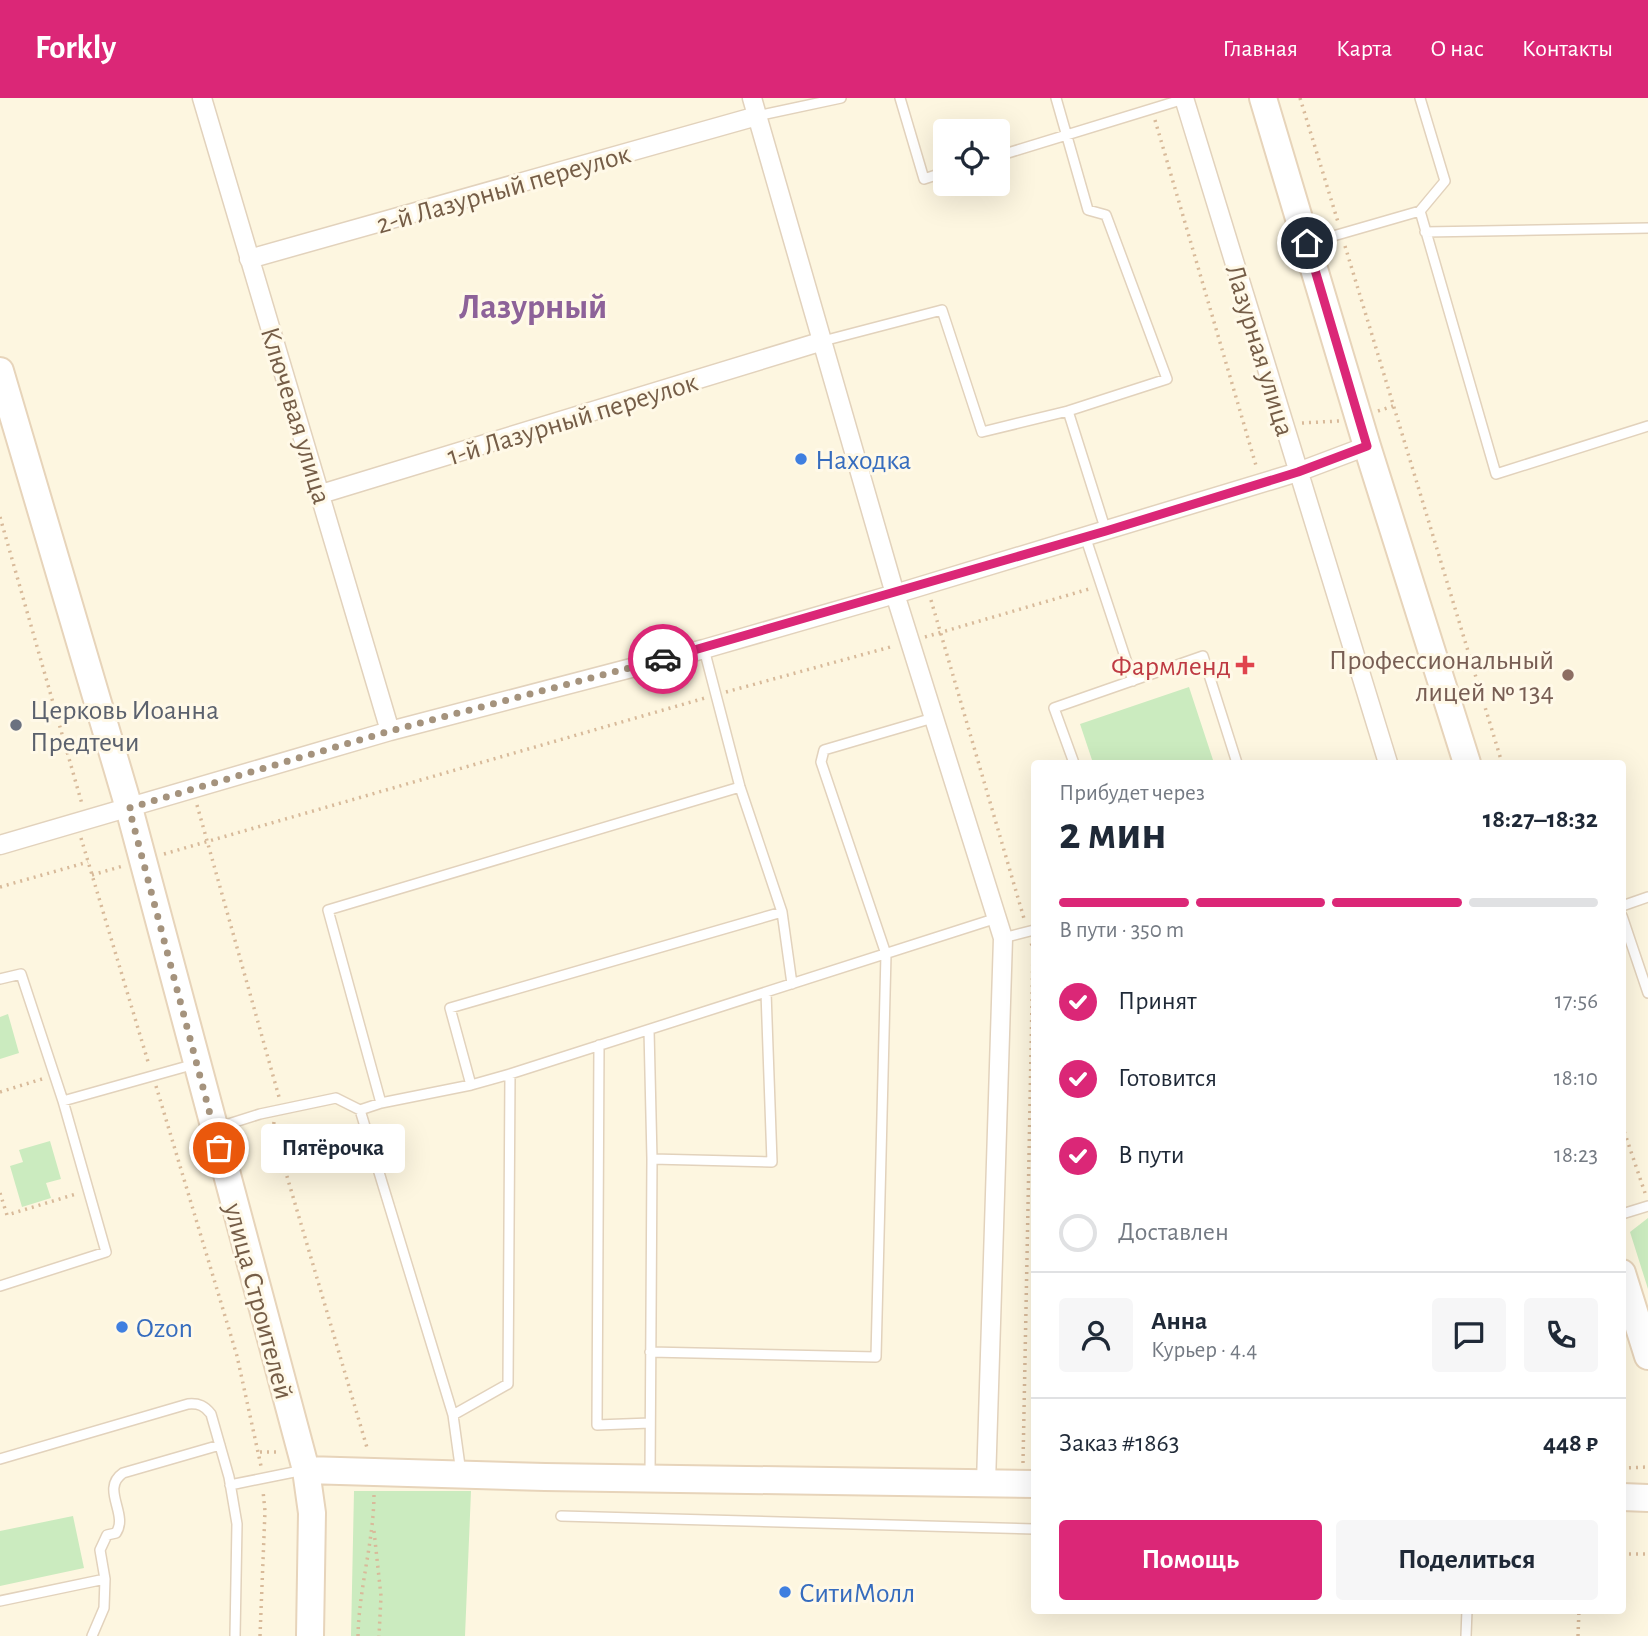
<!DOCTYPE html>
<html lang="ru">
<head>
<meta charset="utf-8">
<style>
  body { margin:0; font-family:"Alegreya Sans",sans-serif; background:#f6f6f7; color:#1f2937; height:100vh; display:flex; flex-direction:column; font-size:26px; white-space:nowrap }
  * { box-sizing:border-box; margin:0 }
  p { font-size:23px; color:#747a83 }
  .icon { flex:none; width:38px; height:38px; fill:none; stroke:currentColor; stroke-width:2; stroke-linecap:round; stroke-linejoin:round }
  .map { position:relative; flex:1; overflow:hidden }
  .panel { position:absolute; left:1031px; top:662px; width:595px; height:854px; display:flex; flex-direction:column; background:#fff; border-radius:7px; box-shadow:0 7px 28px #0002 }
  .panel>* { flex:none }
  .tools { position:absolute; left:933px; top:21px; display:grid; gap:14px }
  .tools a { display:grid; place-items:center; width:77px; height:77px; border-radius:7px; background:#fff; box-shadow:0 7px 28px #0002; font-size:35px }
  .pin { position:absolute; display:grid; place-items:center; width:60px; height:60px; color:#fff; margin:-30px; border:4px solid #fff; border-radius:50%; box-shadow:0 2px 7px #0007 }
  .courier { position:absolute; display:grid; place-items:center; width:70px; height:70px; margin:-35px; border:5px solid #db2777; border-radius:50%; background:#fff; color:#222; box-shadow:0 2px 9px #0007 }
  .bubble { position:absolute; height:49px; border-radius:7px; background:#fff; box-shadow:0 7px 28px #0002; font-size:23px; font-weight:700; line-height:49px; text-align:center }
  .overview em { font-style:normal; font-weight:700 }
  .overview div { display:flex; flex-direction:column-reverse }
  .overview { display:flex; align-items:center; justify-content:space-between; height:119px; padding:0 28px }
  h1 { font-size:46px; font-weight:700; line-height:52px }
  .bar { display:grid; grid-template-columns:repeat(4,1fr); gap:10px 7px; align-content:center; height:84px; padding:0 28px }
  .bar i { height:9px; border-radius:5px; background:#e0e1e3 }
  .bar .current { background:#db2777 }
  .bar p { grid-column:span 4 }
  .line { display:flex; align-items:center; gap:18px; padding:0 28px; border-top:2px solid #e0e1e3 }
  .line div { flex:1 }
  .round { display:grid; place-items:center; flex:none; width:74px; height:74px; border-radius:7px; background:#f6f6f7 }
  ol { padding:0 28px; list-style:none }
  li { display:flex; align-items:center; gap:21px; height:77px }
  li p { margin-inline-start:auto }
  li .icon { padding:7px; border-radius:50%; background:#db2777; color:#fff; stroke-width:4 }
  li:last-child { color:#747a83 }
  li i { width:38px; height:38px; border:4px solid #e0e1e3; border-radius:50% }
  .action { display:flex; gap:14px; margin-top:auto; padding:14px 28px }
  .action a { flex:1; height:80px; border-radius:7px; background:#db2777; color:#fff; font-size:28px; font-weight:700; line-height:80px; text-align:center }
  .action a+a { background:#f6f6f7; color:#1f2937 }
  header { display:flex; align-items:center; gap:42px; box-sizing:border-box; height:98px; padding:0 35px; background:#db2777; color:#fff }
  header strong { font-size:33px }
  nav { display:flex; gap:38px; margin-inline-start:auto; font-size:24px }
  .map>svg:first-child { display:block }
</style>
</head>
<body>
<header>
<strong>Forkly</strong>
<nav><a>Главная</a><a>Карта</a><a>О нас</a><a>Контакты</a></nav>
</header>
<div class="map">
<svg width="1648" height="1538" viewBox="0 0 1648 1538">
  <rect width="100%" height="100%" fill="#fdf6e0"/>
  <path fill="#cbebbf" d="M1189,589L1214,665H1093L1080,626Z
    M8,916L19,955L0,961V919Z
    M50,1043L61,1081L46,1085L51,1100L22,1109L10,1068L23,1064L19,1052Z
    M1648,1120V1191L1630,1134Z
    M354,1393H471L465,1538H351Z
    M73,1418L84,1470L0,1488V1433Z"/>
  <g fill="none" stroke-linecap="round" stroke-linejoin="round">
    <defs>
      <path id="lane" d="M900,0L924,81L945,74
        M1056,0L1088,112L1106,117L1167,281L1068,313
        M1420,0L1445,83L1420,113L1496,376L1648,328
        M757,18L841,0
        M998,58L1184,1
        M1425,134L1648,130
        M1309,145L1420,113
        M823,243L942,212L982,334L1068,313L1106,433
        M1085,438L1133,583
        M704,551L740,689L782,814L792,886
        M1074,665L1054,610L1203,558L1237,665
        M1622,808L1648,799
        M1622,818L1648,895
        M1003,840L1034,832
        M0,881L21,876L63,1003L195,966
        M649,932L652,1061L650,1378
        M599,947L597,1327L650,1325
        M471,987L450,910L782,814
        M381,1005L328,812L740,689
        M360,1012L453,1317L461,1375
        M219,1029L260,1016L336,1000L360,1012L381,1005L471,987L510,976L997,820
        M652,1061L772,1064L766,894
        M1622,1116L1648,1108
        M0,1188L106,1154L63,1003
        M650,1254L876,1259L886,856L821,664L824,652L933,620
        M453,1317L508,1286L510,976
        M0,1361L188,1306C199,1305 205,1308 211,1316L229,1379L237,1426L235,1538
        M230,1387L304,1372
        M561,1418L1034,1431
        M0,1503L105,1481L100,1452L107,1437L116,1435C129,1416 100,1391 123,1375L220,1347
        M92,1538L104,1510L105,1481
        M1466,1538L1467,1512"/>
      <path id="street" d="M202,0C263,212 329,422 390,633
        M752,0L895,496L1003,840L986,1385
        M1184,0L1388,665
        M249,161L757,18
        M321,396L823,243
        M0,747L390,633L704,551L895,496L1298,374L1367,348"/>
      <path id="secondary" d="M1263,0L1367,348L1467,665
        M0,273L129,710L306,1372L312,1415L310,1538
        M1622,1175L1648,1258
        M306,1372L545,1379L1034,1386
        M1622,1399L1648,1400"/>
    </defs>
    <use href="#lane" stroke="#e2d2bc" stroke-width="12"/>
    <use href="#street" stroke="#e2d2bc" stroke-width="21"/>
    <use href="#secondary" stroke="#e7d4ba" stroke-width="30"/>
    <path stroke="#d8ba9a" stroke-width="3.5" stroke-dasharray="2 5" stroke-linecap="butt" d="M1300,0L1338,124
      M1155,22L1257,371
      M1345,148L1502,665
      M1378,313L1393,308
      M1302,325L1339,323
      M0,419L82,706
      M931,502L1025,824
      M925,539L1089,491
      M726,594L894,548
      M197,707L279,999
      M81,740L149,967
      M164,756L705,600
      M92,777L123,768
      M0,789L88,764
      M156,988L237,1258L261,1368
      M0,994L42,981
      M274,1024L273,1031L368,1353
      M1622,1027L1645,1095
      M0,1095L7,1117L76,1096
      M260,1354H279
      M1023,1365L1033,852L1031,844
      M1622,1370L1648,1369
      M374,1433L381,1498L379,1538
      M1622,1456H1648
      M260,1538L265,1413L263,1393
      M358,1538C359,1489 374,1443 374,1395
      M1578,1538L1579,1512"/>
    <use href="#lane" stroke="#fff" stroke-width="9"/>
    <use href="#street" stroke="#fff" stroke-width="18"/>
    <use href="#secondary" stroke="#fff" stroke-width="26"/>
  </g>
  <g fill="none" stroke-linecap="round" stroke-linejoin="round">
    <path stroke="#a5937d" stroke-width="7" stroke-dasharray="0 12.6" d="M219,1050L129,710L390,633L663,561"/>
    <path stroke="#db2777" stroke-width="9" d="M663,561L1106,433L1298,374L1367,348L1307,145"/>
  </g>
  <g fill="#3f7fe0" stroke="#fff9e8" stroke-width="2.5">
    <circle cx="801" cy="361" r="7"/>
    <circle cx="122" cy="1229" r="7"/>
    <circle cx="785" cy="1494" r="7"/>
  </g>
  <path fill="#e0444e" stroke="#fff9e8" stroke-width="2.5" d="M1241.5 556.5h7v7h7v7h-7v7h-7v-7h-7v-7h7z"/>
  <circle fill="#8d6e63" stroke="#fff9e8" stroke-width="2.5" cx="1568" cy="577" r="7"/>
  <circle fill="#6b7280" stroke="#fff9e8" stroke-width="2.5" cx="16" cy="627" r="7"/>
  <g text-anchor="middle" stroke-width="6" stroke-linejoin="round" paint-order="stroke">
    <g font-size="28" fill="#755d47" stroke="#fff9e8">
      <text transform="translate(503 90) rotate(-16)" y="10">2-й Лазурный переулок</text>
      <text transform="translate(1261 252) rotate(73)" y="10">Лазурная улица</text>
      <text transform="translate(297 317) rotate(73)" y="10">Ключевая улица</text>
      <text transform="translate(572 320) rotate(-17)" y="10">1-й Лазурный переулок</text>
      <text transform="translate(260 1203) rotate(75)" y="10">улица Строителей</text>
    </g>
    <g font-size="28" fill="#366cbe" stroke="#fff9e8" text-anchor="start">
      <text x="815" y="371">Находка</text>
      <text x="136" y="1239">Ozon</text>
      <text x="799" y="1504">СитиМолл</text>
    </g>
    <g font-size="28" fill="#785e54" stroke="#fff9e8" text-anchor="end">
      <text x="1554" y="571">Профессиональный<tspan x="1554" dy="32">лицей № 134</tspan></text>
    </g>
    <g font-size="28" fill="#be3a42" stroke="#fff9e8" text-anchor="end">
      <text x="1231" y="577">Фармленд</text>
    </g>
    <g font-size="28" fill="#5b616d" stroke="#fff9e8" text-anchor="start">
      <text x="30" y="621">Церковь Иоанна<tspan x="30" dy="32">Предтечи</tspan></text>
    </g>
    <g font-size="35" font-weight="bold" fill="#8d6299" stroke="#fff9e8">
      <text x="533" y="220">Лазурный</text>
    </g>
  </g>
</svg>
<div class="tools">
<a><svg class="icon" aria-label="locate" viewBox="0 0 24 24"><circle cx="12" cy="12" r="6"/><path d="M12 2v4M12 18v4M2 12h4M18 12h4"/></svg></a>
</div>
<div class="pin" style="left:219px;top:1050px;background:#ea580c"><svg class="icon" aria-label="bag" viewBox="0 0 24 24"><path d="M5 8h14l-1 12H6zM9 8a3 3 0 0 1 6 0"/></svg></div>
<div class="pin" style="left:1307px;top:145px;background:#1f2937"><svg class="icon" aria-label="home" viewBox="0 0 24 24"><path d="M3 11l9-7 9 7M6 9v11h12V9"/></svg></div>
<div class="courier" style="left:663px;top:561px"><svg class="icon" aria-label="car" viewBox="0 0 24 24"><path d="M5 17H2v-5l4-1 3-4h7l3 4 3 1v5h-3M9 17h6M6 11h13"/><circle cx="7" cy="17" r="2"/><circle cx="17" cy="17" r="2"/></svg></div>
<div class="bubble" style="left:261px;top:1026px;width:144px">Пятёрочка</div>
<section class="panel">
<div class="overview"><div><h1>2 мин</h1><p>Прибудет через</p></div><em>18:27–18:32</em></div>
<div class="bar"><i class="current"></i><i class="current"></i><i class="current"></i><i></i><p>В пути · 350 m</p></div>
<ol>
<li><svg class="icon" aria-label="check" viewBox="0 0 24 24"><path d="M5 12l5 5 9-10"/></svg>Принят<p>17:56</p></li>
<li><svg class="icon" aria-label="check" viewBox="0 0 24 24"><path d="M5 12l5 5 9-10"/></svg>Готовится<p>18:10</p></li>
<li><svg class="icon" aria-label="check" viewBox="0 0 24 24"><path d="M5 12l5 5 9-10"/></svg>В пути<p>18:23</p></li>
<li><i></i>Доставлен</li>
</ol>
<div class="line" style="height:126px"><a class="round"><svg class="icon" aria-label="person" viewBox="0 0 24 24"><circle cx="12" cy="8" r="4"/><path d="M4 21q1-7 8-7t8 7"/></svg></a><div><b>Анна</b><p>Курьер · 4.4</p></div><a class="round"><svg class="icon" aria-label="chat" viewBox="0 0 24 24"><path d="M4 5h16v11H9l-5 4z"/></svg></a><a class="round"><svg class="icon" aria-label="phone" viewBox="0 0 24 24"><path d="M5 4h4l2 5-3 2q2 4 5 5l2-3 5 2v4C11 20 4 13 5 4z"/></svg></a></div>
<div class="line" style="height:91px"><div>Заказ #1863</div><b>448 ₽</b></div>
<div class="action"><a>Помощь</a><a>Поделиться</a></div>
</section>
</div>
</body>
</html>
